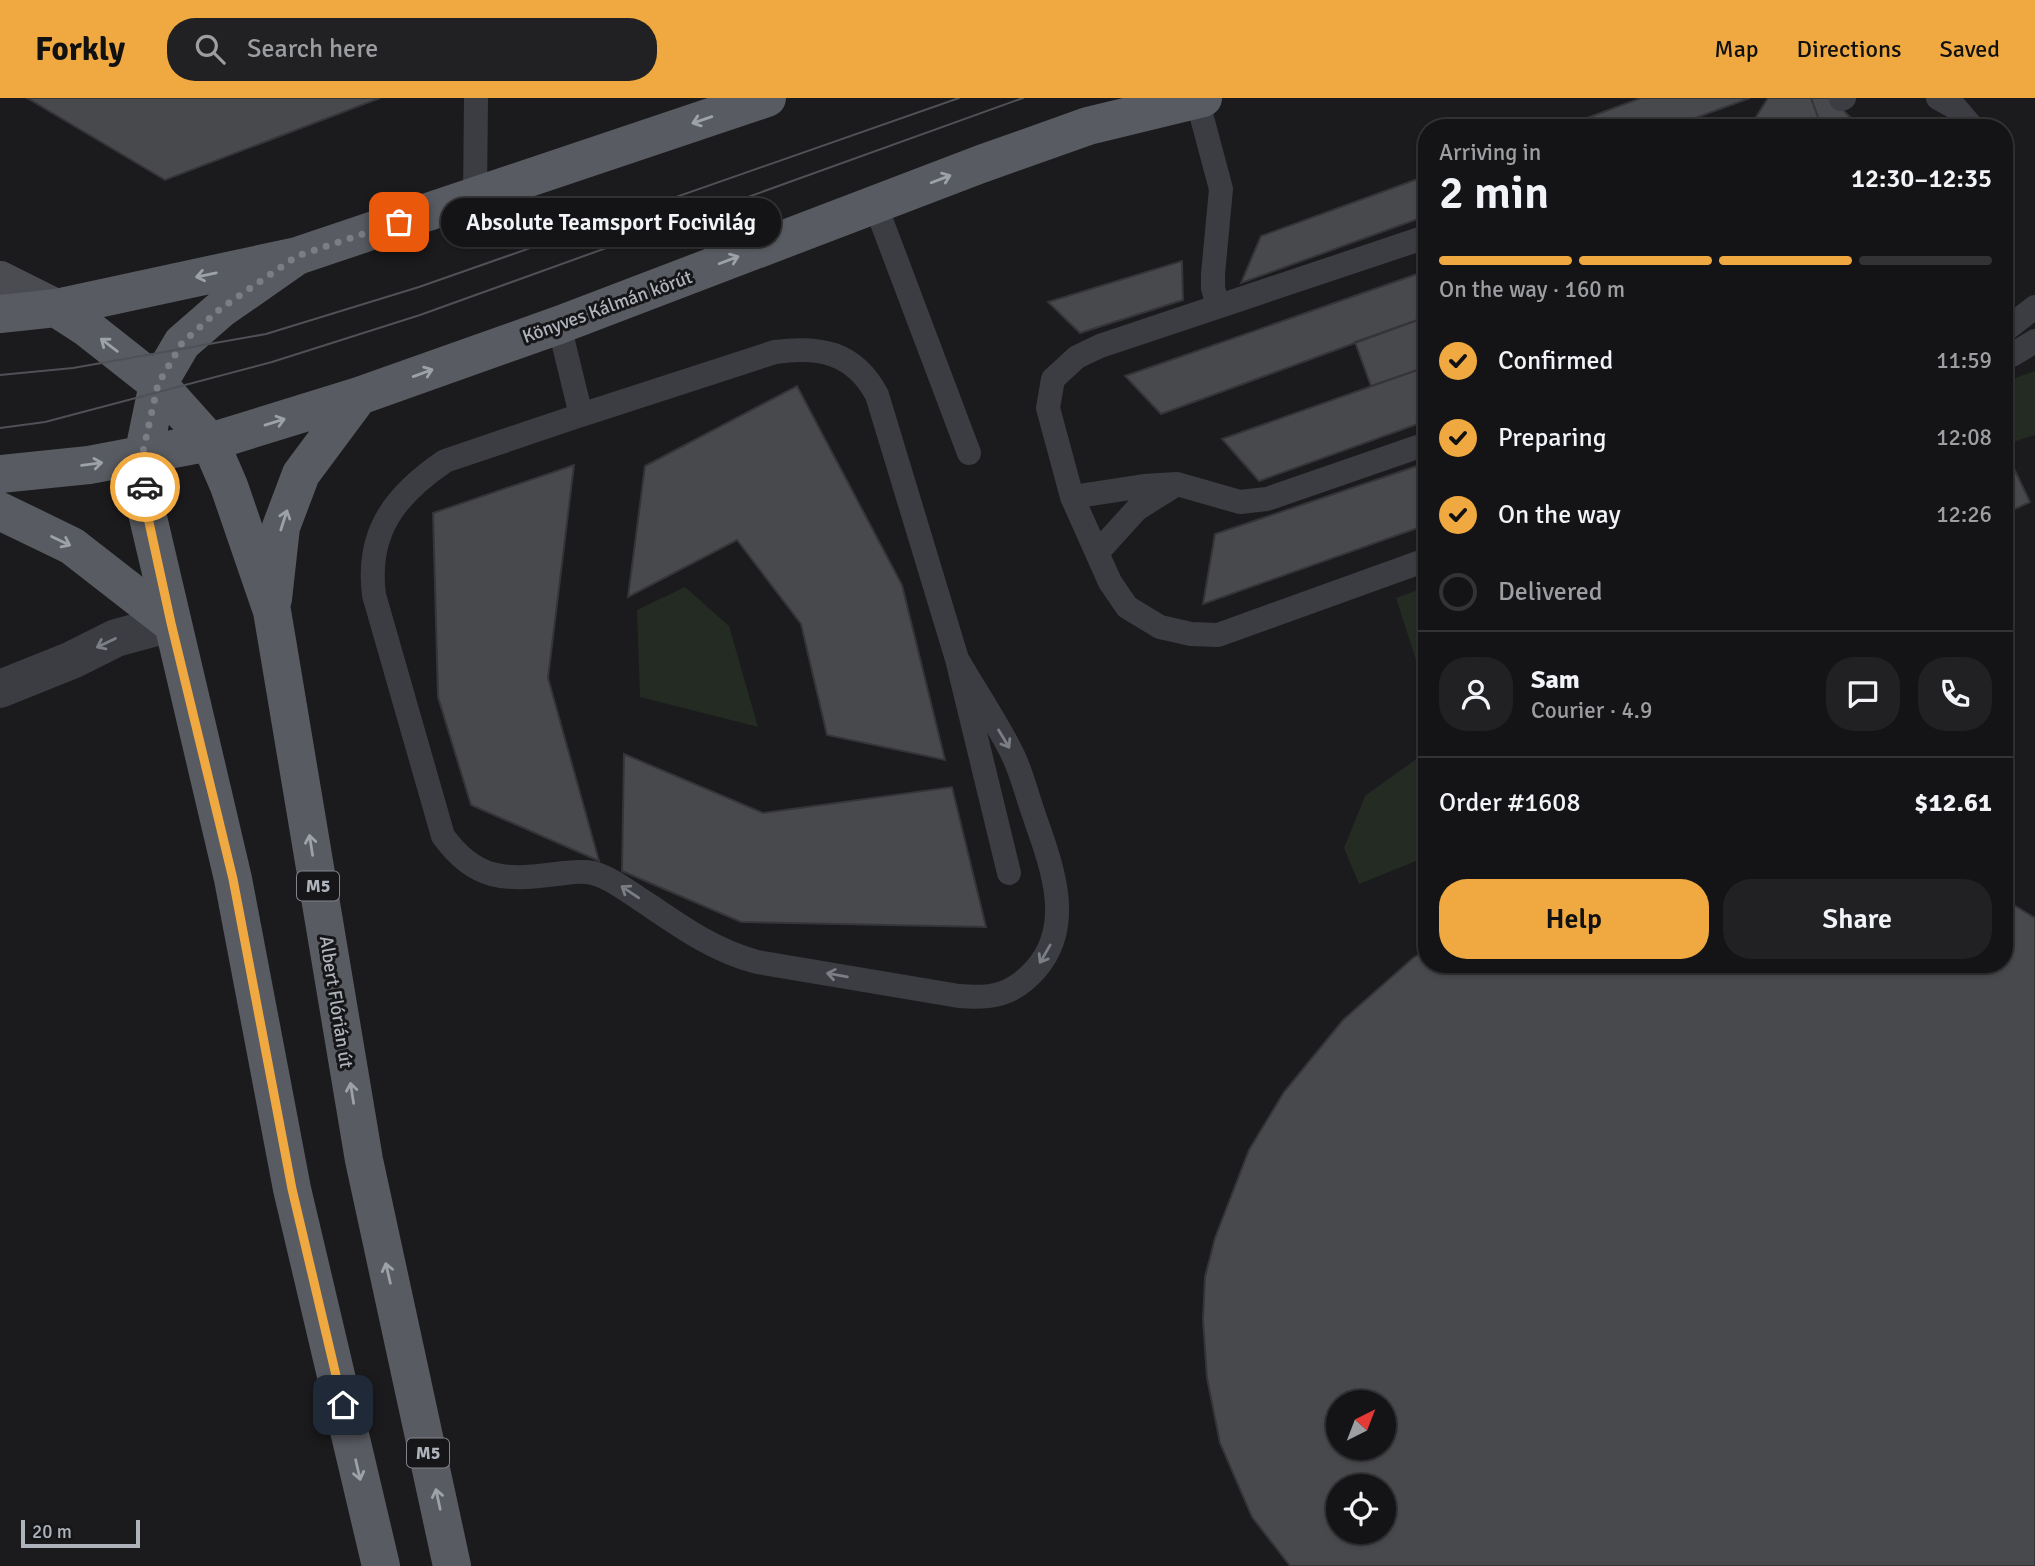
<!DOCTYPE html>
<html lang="en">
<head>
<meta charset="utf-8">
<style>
  body { margin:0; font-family:Signika,sans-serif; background:#212123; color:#f1f3f6; height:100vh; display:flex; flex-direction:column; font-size:26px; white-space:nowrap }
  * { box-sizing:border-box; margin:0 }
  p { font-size:23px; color:#9d9ea1 }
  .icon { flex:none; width:38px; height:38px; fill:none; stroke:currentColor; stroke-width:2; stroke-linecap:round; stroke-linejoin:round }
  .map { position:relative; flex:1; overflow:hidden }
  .drawer { position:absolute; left:1418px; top:21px; width:595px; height:854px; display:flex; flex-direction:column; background:#141416; border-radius:28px; box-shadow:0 2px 5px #0004,0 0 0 2px #333335 }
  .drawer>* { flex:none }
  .needle { width:46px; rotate:42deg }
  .tools { position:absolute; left:1326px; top:1292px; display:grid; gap:14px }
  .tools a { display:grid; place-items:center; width:70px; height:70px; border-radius:50%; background:#141416; box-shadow:0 2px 5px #0004,0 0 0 2px #333335; font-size:35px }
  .scale { position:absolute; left:21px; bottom:18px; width:119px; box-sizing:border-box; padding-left:7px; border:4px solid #aeb3bc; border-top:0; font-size:19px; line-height:24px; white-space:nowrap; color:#aeb3bc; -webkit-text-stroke:5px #161618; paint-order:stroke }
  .pin { position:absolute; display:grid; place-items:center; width:60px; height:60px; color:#fff; margin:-30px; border-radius:14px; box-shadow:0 4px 10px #0006 }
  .courier { position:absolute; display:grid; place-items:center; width:70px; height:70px; margin:-35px; border:5px solid #f0a940; border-radius:50%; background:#fff; color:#222; box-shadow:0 2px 9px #0007 }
  .bubble { position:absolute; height:49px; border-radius:24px; background:#141416; box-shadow:0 2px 5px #0004,0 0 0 2px #333335; font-size:23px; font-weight:600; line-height:49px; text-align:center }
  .head em { font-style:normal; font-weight:600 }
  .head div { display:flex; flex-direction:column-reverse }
  .head { display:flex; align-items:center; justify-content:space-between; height:119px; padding:0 21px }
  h1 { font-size:46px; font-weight:600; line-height:52px }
  .bar { display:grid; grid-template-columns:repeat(4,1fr); gap:10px 7px; align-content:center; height:84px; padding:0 21px }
  .bar i { height:9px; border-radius:5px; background:#333335 }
  .bar .selected { background:#f0a940 }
  .bar p { grid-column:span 4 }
  .line { display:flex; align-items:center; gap:18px; padding:0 21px; border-top:2px solid #333335 }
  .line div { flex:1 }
  .round { display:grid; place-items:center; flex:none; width:74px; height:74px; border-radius:28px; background:#212123 }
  ol { padding:0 21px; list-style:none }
  li { display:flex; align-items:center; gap:21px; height:77px }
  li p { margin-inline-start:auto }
  li .icon { padding:7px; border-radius:50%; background:#f0a940; color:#111; stroke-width:4 }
  li:last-child { color:#9d9ea1 }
  li i { width:38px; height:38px; border:4px solid #333335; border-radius:50% }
  .cta { display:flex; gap:14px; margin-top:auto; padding:14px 21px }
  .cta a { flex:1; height:80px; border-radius:28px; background:#f0a940; color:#111; font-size:28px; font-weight:600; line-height:80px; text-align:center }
  .cta a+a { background:#212123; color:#f1f3f6 }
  header { display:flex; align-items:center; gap:42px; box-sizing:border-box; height:98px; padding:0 35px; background:#f0a940; color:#111 }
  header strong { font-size:33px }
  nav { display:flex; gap:38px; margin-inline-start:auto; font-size:24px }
  .search { width:490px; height:63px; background:#212123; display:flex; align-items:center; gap:18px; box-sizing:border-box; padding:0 24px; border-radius:28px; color:#9d9ea1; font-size:26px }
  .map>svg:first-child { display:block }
</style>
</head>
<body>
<header>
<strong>Forkly</strong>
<div class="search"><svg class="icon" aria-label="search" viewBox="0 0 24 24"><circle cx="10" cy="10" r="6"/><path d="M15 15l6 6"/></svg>Search here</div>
<nav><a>Map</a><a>Directions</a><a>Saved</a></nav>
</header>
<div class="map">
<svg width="2035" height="1468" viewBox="0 0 2035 1468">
  <rect width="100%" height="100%" fill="#1b1b1d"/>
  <path fill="#232b23" d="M2035,273V337L2004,347V284Z
    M685,489L729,528L758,629L640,599L637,512Z
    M1426,489V593L1396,500Z
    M1426,654V759L1359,786L1344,750L1365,698Z"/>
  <path fill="#48494d" stroke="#353539" stroke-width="2" fill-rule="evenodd" d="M27,0H380L165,82Z
    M1641,0H1750L1668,30H1560Z
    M1768,0H1811L1822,30H1749Z
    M1811,0H1830L1834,3L1861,30H1822Z
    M1426,78V118L1241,185L1261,138Z
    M1182,163L1183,202L1080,235L1048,204Z
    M1426,173V219L1161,316L1125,278Z
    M1426,219V269L1371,288L1355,244Z
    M1426,269V323L1259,383L1222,341Z
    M797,288L902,487L945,662L827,637L801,526L737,442L628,499L645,368Z
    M2011,364L2030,404L2004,416V368Z
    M1426,365V427L1203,506L1215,436Z
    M574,367L548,580L599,763L471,707L438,599L433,415Z
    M624,656L763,715L952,689L986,829L741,824L622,773Z
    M2004,801L2035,820V1468H1290L1252,1419L1220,1345L1207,1280L1203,1222L1205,1179L1215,1140L1249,1052L1284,994L1343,922L1413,860L1426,852V866H2004ZM1339,1304H1384V1349H1339ZM1339,1388H1384V1433H1339Z"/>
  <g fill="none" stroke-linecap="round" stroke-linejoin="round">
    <path stroke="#3c3d42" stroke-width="24" d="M1938,0L1956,10L1973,30
      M1197,1L1221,91L1213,176V190L1218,208
      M1841,1L1844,0
      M475,98L476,0
      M875,106L969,355
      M1426,139L1100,248L1077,259L1053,281L1048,310L1072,399L1110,484L1127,509L1160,529L1191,536L1218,537L1426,462
      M559,227L581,317L775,254C820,248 854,254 877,297L957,561L1009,775
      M2004,233L2035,209
      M2004,258L2012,257L2035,243
      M581,317L445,363C395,397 366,434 374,497L443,738C475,782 504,783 556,776C568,775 581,772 593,775C614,781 631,796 649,807C684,831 716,853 757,864L959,898C992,901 1013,897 1036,871C1076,825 1050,764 1033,714C1026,694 1021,672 1011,653C995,622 975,592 957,561
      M1072,399L1144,388L1177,386L1240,404L1267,401L1426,346
      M1097,455L1137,411L1172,389"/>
    <path stroke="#3c3d42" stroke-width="38" d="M0,591L72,562L116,540L171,525"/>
    <path stroke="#4a4c52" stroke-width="38" d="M0,182L56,210"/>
    <path stroke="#585b61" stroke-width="38" d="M297,158L221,211L182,245L158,286L143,358L147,415L233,781L292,1091L381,1468
      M56,210L87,230L158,286L210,344L229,388L272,513L364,1062L452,1468
      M0,216L56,210L297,158L767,0
      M0,376L89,367L210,344L359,298L559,227L981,66L1088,28L1203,0
      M0,413L72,448L171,525
      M273,501L281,429L301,376L359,298"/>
    <path stroke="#4f5157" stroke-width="2" d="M0,277L73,270L266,236L419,189L959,0
      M0,330L45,324L272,264L420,217L1023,0"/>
  </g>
  <defs><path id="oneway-shaft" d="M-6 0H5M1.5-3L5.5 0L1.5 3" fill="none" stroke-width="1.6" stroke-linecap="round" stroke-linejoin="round" transform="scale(1.75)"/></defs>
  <g stroke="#9da1aa">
    <use href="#oneway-shaft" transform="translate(702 22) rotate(161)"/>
    <use href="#oneway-shaft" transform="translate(941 81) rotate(-21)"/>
    <use href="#oneway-shaft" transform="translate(729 162) rotate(-21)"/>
    <use href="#oneway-shaft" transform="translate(206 177) rotate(168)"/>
    <use href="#oneway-shaft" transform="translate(109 247) rotate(-143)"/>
    <use href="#oneway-shaft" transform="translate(423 275) rotate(-20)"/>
    <use href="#oneway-shaft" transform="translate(275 324) rotate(-17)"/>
    <use href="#oneway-shaft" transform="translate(92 366) rotate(-7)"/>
    <use href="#oneway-shaft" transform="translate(284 422) rotate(-72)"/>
    <use href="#oneway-shaft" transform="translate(61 443) rotate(26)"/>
    <use href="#oneway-shaft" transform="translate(311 747) rotate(-99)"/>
    <use href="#oneway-shaft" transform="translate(352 995) rotate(-99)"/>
    <use href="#oneway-shaft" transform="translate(388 1175) rotate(-103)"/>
    <use href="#oneway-shaft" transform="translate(358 1372) rotate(77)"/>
    <use href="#oneway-shaft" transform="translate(438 1401) rotate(-102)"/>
  </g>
  <g stroke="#7b7e85">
    <use href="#oneway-shaft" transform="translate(106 545) rotate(154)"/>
    <use href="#oneway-shaft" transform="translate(1004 641) rotate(59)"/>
    <use href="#oneway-shaft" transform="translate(630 794) rotate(-146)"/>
    <use href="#oneway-shaft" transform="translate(1045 856) rotate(120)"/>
    <use href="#oneway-shaft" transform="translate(837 877) rotate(-170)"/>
  </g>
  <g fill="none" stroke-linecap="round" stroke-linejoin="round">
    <path stroke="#7b7e84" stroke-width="7" stroke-dasharray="0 12.6" d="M145,389L142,358L158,286L182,245L220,211L297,158L399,124"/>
    <path stroke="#f0a940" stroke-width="9" d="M145,389L147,415L171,525L233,781L292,1091L343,1307"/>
  </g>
  <g text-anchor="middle" stroke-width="6" stroke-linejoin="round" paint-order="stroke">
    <g fill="#161618" stroke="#80848b" stroke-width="2">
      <rect x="297" y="773.5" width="42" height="29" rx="5"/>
      <rect x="407" y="1340.5" width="42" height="29" rx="5"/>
    </g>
    <g font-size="18" font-weight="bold" fill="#aeb3bc">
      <text x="318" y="794">M5</text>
      <text x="428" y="1361">M5</text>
    </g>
    <g font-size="19" fill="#aeb3bc" stroke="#161618">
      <text transform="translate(607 208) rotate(-20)" y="7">Könyves Kálmán körút</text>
      <text transform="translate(337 904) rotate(81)" y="7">Albert Flórián út</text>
    </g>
  </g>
</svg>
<div class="tools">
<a><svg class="needle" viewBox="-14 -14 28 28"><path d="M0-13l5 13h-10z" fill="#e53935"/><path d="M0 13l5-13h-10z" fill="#9d9ea1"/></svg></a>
<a><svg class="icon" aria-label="locate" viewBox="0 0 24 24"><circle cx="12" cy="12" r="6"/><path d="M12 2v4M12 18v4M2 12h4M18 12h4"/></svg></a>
</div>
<div class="scale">20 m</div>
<div class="pin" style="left:399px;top:124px;background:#ea580c"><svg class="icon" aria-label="bag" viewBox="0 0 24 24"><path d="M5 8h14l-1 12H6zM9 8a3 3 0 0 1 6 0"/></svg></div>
<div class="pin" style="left:343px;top:1307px;background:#1f2937"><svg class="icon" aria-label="home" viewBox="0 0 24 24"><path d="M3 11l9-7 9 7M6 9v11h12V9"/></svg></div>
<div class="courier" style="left:145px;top:389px"><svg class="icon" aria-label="car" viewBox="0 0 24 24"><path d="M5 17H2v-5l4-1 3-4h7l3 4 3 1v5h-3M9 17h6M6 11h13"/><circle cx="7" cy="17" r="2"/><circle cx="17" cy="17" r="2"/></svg></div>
<div class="bubble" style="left:441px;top:100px;width:340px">Absolute Teamsport Focivilág</div>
<section class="drawer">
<div class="head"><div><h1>2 min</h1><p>Arriving in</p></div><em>12:30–12:35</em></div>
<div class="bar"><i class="selected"></i><i class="selected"></i><i class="selected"></i><i></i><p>On the way · 160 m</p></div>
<ol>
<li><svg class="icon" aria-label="check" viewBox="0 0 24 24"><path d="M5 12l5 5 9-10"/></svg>Confirmed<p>11:59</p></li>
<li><svg class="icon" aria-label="check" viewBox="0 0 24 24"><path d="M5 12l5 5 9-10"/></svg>Preparing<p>12:08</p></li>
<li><svg class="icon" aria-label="check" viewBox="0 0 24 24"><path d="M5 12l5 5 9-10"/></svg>On the way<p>12:26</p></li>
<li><i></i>Delivered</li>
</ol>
<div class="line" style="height:126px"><a class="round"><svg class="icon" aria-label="person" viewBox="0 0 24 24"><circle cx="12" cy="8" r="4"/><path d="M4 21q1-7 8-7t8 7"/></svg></a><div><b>Sam</b><p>Courier · 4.9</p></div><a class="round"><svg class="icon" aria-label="chat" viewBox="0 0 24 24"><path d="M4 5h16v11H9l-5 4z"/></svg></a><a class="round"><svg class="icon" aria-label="phone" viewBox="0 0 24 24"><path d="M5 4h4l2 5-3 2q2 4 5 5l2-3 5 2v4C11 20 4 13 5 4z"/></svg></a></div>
<div class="line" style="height:91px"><div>Order #1608</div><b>$12.61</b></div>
<div class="cta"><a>Help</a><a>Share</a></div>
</section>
</div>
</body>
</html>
